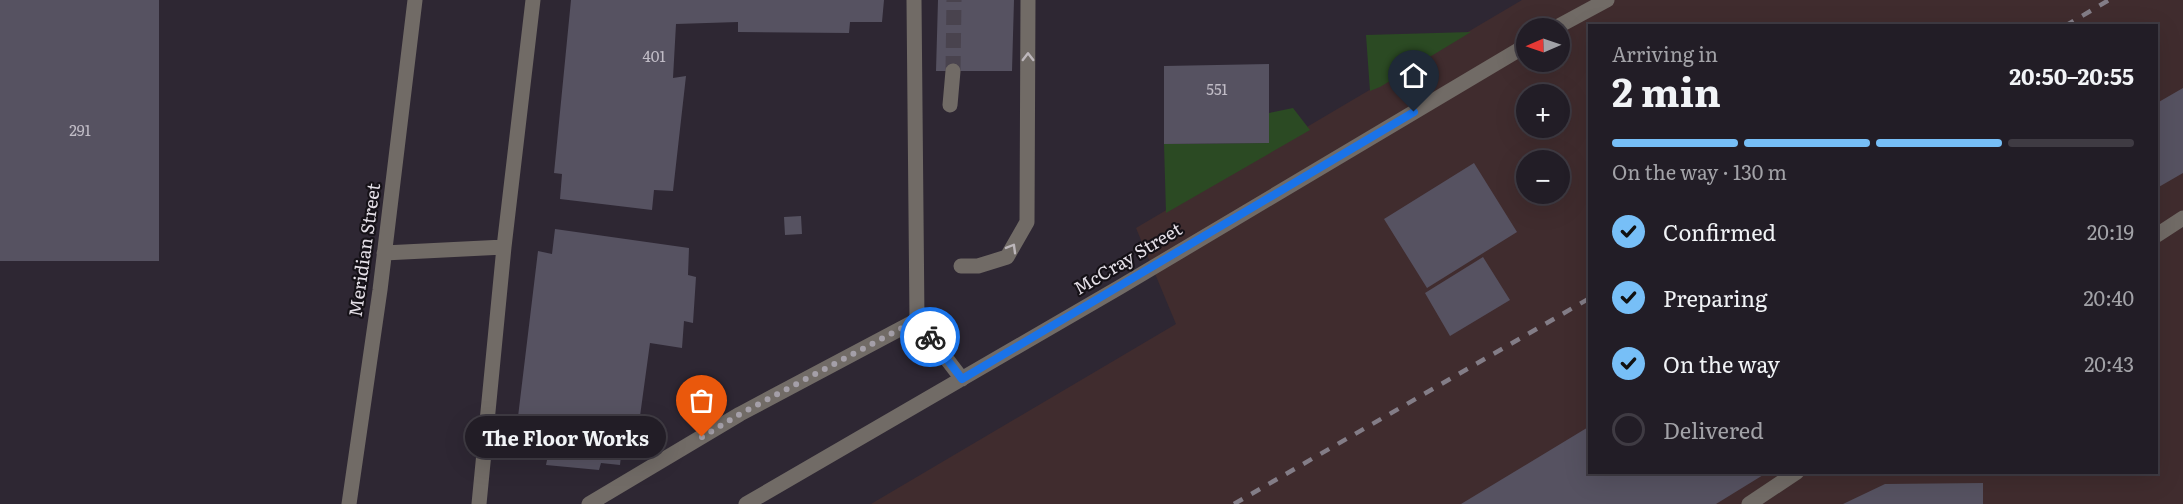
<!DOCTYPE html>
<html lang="en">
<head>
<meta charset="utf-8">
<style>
  body { margin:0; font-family:Literata,serif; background:#2a262e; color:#f1f3f6; height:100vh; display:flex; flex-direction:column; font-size:22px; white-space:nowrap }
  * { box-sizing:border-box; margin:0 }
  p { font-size:20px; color:#a2a2a7 }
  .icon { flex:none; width:33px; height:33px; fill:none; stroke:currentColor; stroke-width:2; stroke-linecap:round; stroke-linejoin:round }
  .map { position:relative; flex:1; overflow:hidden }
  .drawer { position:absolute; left:1588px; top:24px; width:570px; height:450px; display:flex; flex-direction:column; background:#221d26; border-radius:0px; box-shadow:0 6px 24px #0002,0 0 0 2px #3f3b43 }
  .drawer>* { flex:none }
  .needle { width:39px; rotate:268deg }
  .controls { position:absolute; left:1516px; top:18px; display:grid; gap:12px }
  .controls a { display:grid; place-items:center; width:54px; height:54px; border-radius:50%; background:#221d26; box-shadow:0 6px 24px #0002,0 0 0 2px #3f3b43; font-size:30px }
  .pin { position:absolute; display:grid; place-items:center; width:51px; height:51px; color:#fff; margin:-62px -26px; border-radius:50% 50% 50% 0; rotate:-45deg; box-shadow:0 0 6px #0007 }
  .pin .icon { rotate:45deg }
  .courier { position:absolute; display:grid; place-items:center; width:60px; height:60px; margin:-30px; border:4px solid #1a73e8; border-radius:50%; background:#fff; color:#222; box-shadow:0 2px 8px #0007 }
  .bubble { position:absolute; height:42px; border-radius:21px; background:#221d26; box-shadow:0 6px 24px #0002,0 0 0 2px #3f3b43; font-size:20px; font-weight:700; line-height:42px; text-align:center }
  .head em { font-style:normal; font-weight:700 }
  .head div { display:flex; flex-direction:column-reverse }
  .head { display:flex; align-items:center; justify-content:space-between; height:102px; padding:0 24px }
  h1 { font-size:39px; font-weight:700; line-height:45px }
  .bar { display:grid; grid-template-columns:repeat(4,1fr); gap:9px 6px; align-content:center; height:72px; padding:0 24px }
  .bar i { height:8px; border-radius:4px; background:#3f3b43 }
  .bar .current { background:#77bff7 }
  .bar p { grid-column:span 4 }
  ol { padding:0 24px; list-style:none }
  li { display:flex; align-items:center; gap:18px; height:66px }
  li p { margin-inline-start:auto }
  li .icon { padding:6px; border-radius:50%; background:#77bff7; color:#111; stroke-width:4 }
  li:last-child { color:#a2a2a7 }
  li i { width:33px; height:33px; border:3px solid #3f3b43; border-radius:50% }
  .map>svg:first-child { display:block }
</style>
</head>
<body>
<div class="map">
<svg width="2183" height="504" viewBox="0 0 2183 504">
  <rect width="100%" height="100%" fill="#2e2733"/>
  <path fill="#402c2e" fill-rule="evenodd" d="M1522,0H2183V504H871L1176,324L1136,228ZM1590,26H2157V472H1590ZM1527,28H1560V62H1527ZM1527,94H1560V128H1527ZM1527,160H1560V194H1527Z"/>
  <path fill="#2b4a23" d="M1471,32L1380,87L1370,91L1366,35Z
    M1293,108L1310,130L1166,213L1164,144L1269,143V113Z"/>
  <path fill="#565261" d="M0,0H159V261H0Z
    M571,0H884L882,22H850L849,33L738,32V22L676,24L673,78L686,76L673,191L654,190L652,210L560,199L562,174L554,173Z
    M938,0H1014L1012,71H936Z
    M1269,64V143L1164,144V66Z
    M2183,88V173L2157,188V103Z
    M1474,163L1517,232L1427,288L1384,219Z
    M801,216L802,234L785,235L784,217Z
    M555,229L689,248L688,275L696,277L693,323L684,321L682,348L650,343L637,438L623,437L620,465L601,463L599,470L546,465L548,455L525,451L529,426L517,425L538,251L552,254Z
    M1483,257L1510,300L1450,336L1425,293Z
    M1590,426V472H1768L1716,504H1461Z
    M1983,483V504H1843L1885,484Z"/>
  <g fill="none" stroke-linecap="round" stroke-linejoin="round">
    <path stroke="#49434e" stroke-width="15" stroke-dasharray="15 8" stroke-linecap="butt" d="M953,71L954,0"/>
    <path stroke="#716b66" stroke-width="15" d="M914,0L917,320L962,379
      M1555,28L1607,0
      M950,105L953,71
      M2157,235L2183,218
      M504,247L533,0
      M384,253L504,247L479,504
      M961,266H978L1007,257L1027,222L1028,0
      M349,504L380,290L415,0
      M589,504L740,414L917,320
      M746,504L1120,287L1527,45
      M1749,504L1797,472"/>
    <path stroke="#837d87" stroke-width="4.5" stroke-dasharray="10 10" stroke-linecap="butt" d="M2065,26L2109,0
      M1234,504L1590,298"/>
  </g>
  <defs><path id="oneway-chevron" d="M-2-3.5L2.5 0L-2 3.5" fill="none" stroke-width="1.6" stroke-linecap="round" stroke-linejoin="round" transform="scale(1.5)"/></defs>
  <g stroke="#bcb6ba">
    <use href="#oneway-chevron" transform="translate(1028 57) rotate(-90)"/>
    <use href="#oneway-chevron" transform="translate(1012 248) rotate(-60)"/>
  </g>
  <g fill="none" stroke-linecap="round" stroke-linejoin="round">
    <path stroke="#a49fa8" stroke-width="6" stroke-dasharray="0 10.8" d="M702,437L740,414L917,320L930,337"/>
    <path stroke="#1a73e8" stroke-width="8" d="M930,337L962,379L1414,112"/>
  </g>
  <g text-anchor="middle" stroke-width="4.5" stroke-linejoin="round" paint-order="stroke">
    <g font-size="15" fill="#c0bcc6">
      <text x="654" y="62">401</text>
      <text x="1217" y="95">551</text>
      <text x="80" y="136">291</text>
    </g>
    <g font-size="18" fill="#e4dfe7" stroke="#151117">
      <text transform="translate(365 250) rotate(-82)" y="6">Meridian Street</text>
      <text transform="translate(1128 259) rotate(-31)" y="6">McCray Street</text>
    </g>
  </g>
</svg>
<div class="controls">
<a><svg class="needle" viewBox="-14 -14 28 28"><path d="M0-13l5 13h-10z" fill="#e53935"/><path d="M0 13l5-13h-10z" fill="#a2a2a7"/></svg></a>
<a>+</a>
<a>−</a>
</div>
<div class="pin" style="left:702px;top:437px;background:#ea580c"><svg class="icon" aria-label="bag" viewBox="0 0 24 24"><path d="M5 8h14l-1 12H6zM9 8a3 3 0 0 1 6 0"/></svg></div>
<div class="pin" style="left:1414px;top:112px;background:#1f2937"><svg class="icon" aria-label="home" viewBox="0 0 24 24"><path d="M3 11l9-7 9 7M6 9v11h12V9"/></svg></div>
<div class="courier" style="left:930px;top:337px"><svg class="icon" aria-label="bike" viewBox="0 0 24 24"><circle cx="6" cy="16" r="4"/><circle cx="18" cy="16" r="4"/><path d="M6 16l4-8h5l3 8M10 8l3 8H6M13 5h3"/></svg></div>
<div class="bubble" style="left:465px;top:416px;width:201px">The Floor Works</div>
<section class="drawer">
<div class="head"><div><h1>2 min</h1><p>Arriving in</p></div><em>20:50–20:55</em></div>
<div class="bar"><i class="current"></i><i class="current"></i><i class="current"></i><i></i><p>On the way · 130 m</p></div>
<ol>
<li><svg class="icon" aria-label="check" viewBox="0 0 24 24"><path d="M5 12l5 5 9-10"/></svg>Confirmed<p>20:19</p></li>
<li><svg class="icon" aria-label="check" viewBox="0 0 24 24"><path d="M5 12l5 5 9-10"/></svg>Preparing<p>20:40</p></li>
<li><svg class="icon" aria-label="check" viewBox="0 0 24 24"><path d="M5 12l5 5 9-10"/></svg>On the way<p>20:43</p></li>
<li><i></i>Delivered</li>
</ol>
</section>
</div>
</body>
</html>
